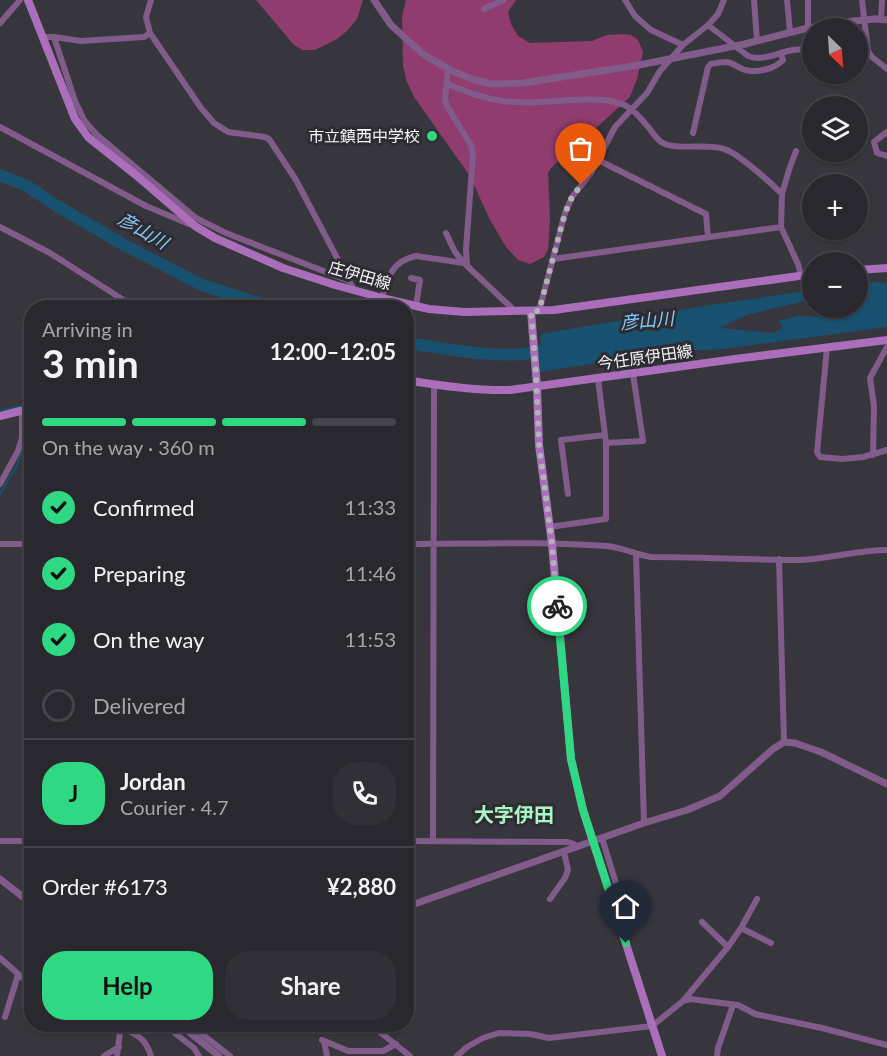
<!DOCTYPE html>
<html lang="en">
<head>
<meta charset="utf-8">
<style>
  body { margin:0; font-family:Lato,"Noto Sans JP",sans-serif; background:#313036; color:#f1f3f6; height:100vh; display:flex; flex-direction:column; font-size:22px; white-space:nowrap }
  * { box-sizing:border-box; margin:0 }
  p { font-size:20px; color:#a5a6aa }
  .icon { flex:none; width:33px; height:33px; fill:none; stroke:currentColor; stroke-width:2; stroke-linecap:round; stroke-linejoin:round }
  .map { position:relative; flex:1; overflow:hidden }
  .details { position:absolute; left:24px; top:300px; width:390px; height:732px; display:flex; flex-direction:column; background:#29282e; border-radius:24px; box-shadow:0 2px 4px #0004,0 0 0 2px #45444a }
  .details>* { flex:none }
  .needle { width:39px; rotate:155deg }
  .fabs { position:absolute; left:802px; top:18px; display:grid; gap:12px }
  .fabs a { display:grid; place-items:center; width:66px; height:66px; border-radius:50%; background:#29282e; box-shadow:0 2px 4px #0004,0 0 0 2px #45444a; font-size:30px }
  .pin { position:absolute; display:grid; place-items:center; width:51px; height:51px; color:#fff; margin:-62px -26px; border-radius:50% 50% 50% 0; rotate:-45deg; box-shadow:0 0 6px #0007 }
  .pin .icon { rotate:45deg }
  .courier { position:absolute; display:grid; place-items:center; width:60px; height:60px; margin:-30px; border:4px solid #2fd883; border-radius:50%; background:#fff; color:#222; box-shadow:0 2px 8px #0007 }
  .head em { font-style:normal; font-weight:700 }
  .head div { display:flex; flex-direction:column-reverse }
  .head { display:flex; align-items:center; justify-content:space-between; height:102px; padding:0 18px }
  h1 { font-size:39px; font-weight:700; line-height:45px }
  .bar { display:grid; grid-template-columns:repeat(4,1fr); gap:9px 6px; align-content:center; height:72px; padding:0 18px }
  .bar i { height:8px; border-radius:4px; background:#45444a }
  .bar .selected { background:#2fd883 }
  .bar p { grid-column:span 4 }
  .line { display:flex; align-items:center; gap:15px; padding:0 18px; border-top:2px solid #45444a }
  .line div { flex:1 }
  .round { display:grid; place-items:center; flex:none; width:63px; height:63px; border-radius:24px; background:#313036 }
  ol { padding:0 18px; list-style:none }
  li { display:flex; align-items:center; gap:18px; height:66px }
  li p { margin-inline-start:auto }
  li .icon { padding:6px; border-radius:50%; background:#2fd883; color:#111; stroke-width:4 }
  li:last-child { color:#a5a6aa }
  li i { width:33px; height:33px; border:3px solid #45444a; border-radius:50% }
  .primary-button { display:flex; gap:12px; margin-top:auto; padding:12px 18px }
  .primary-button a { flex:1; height:69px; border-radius:24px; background:#2fd883; color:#111; font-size:24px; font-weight:700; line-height:69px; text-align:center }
  .primary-button a+a { background:#313036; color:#f1f3f6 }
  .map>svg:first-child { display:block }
</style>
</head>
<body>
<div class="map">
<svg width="887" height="1056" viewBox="0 0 887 1056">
  <rect width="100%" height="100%" fill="#37363d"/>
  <path fill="#903c6e" d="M256,0H363L357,19L347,31L337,39L315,50H303L294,45Z
    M406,0H516L508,12L511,24L518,36L530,43L592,41L607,35L625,34L631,35L636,38L639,42L643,52L637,79L630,97L573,149L555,164L548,172L550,219L548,250L544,257L530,264L518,260L506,247L489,218L470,176L414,97L407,82L403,66L402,16Z"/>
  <path fill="#17516f" d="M879,282L887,283V327L723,349L667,352L540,372V354L541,334L704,306L813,290V299L746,315L720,328L774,333L783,327L778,321L797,316L821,317L845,311L852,308H858V304L869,299L858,293V284Z"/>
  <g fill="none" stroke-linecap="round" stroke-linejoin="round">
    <path stroke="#17516f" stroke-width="2" d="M0,411L32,404
      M0,494L15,469L32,429"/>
    <path stroke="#17516f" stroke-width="12" d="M0,175L27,186L57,206L126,246L202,285L273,308
      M406,343C444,348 484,357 522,354C530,354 538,351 545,350"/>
    <path stroke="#815c8b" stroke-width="6" d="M151,0L146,17L150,33L201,108L214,123L228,132L265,137L269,139L296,180L354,290
      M625,0L635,16L651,30L683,45
      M754,0L757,41
      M787,0L790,32
      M808,0V28
      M862,0L868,51L872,57L887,69
      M484,9L504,0
      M881,19L882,0
      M0,23L20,0
      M708,25L748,56C762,62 779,52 793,50C799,49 806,49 813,50
      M43,37H54L75,101L84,120L96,134L196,218L226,233L349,281
      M54,37L81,41L144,37L150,33
      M448,69L445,100L447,106L472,147L473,155L466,249L467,265
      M447,84C465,91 484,99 503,101C537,106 571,97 604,100C629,103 634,110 649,128C652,132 656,138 661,142C675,151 708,143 724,149C738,153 771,183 782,194
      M0,127L146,206L189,224
      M887,132L874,142L877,153L887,156
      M693,133L708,67L711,64C716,63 722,62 727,62C733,63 739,68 745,70C757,73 775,69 783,60L781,53
      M796,151L789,170L782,194L781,227L798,264L801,275
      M598,160L706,214L708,237
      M0,227L50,253L136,308
      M446,233L455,252L464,263L515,311
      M553,259L781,227
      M411,278L420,280L416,306
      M382,298C388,277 392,261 416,256L464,263
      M539,311L565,213L572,197L591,173L615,127L647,93L660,71L683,45L708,25L718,14L724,0
      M827,348L817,452L820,457L842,459L863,457L887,450
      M606,443L643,441L633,374
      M873,455L874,406L870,378L887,347
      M0,484L18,451L22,438V411
      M568,494L561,440L605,435
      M549,527L606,519V443L598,379
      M0,544H32
      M406,544C472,544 540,541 606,546C620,547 636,554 651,557C700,557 750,560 799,560C829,559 858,550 887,550
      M636,554L644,823
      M779,559L784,742
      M602,838L618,890C619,896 619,898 612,901
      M0,841H32
      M406,841L568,842L574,844L575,848
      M433,841L434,385
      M550,899L565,878L568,870L564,852
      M702,922L728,947
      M741,928L757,899
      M0,958L32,986
      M683,1001L728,947L741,928L771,943
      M5,1017L18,975
      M163,1024L194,1048L199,1056
      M192,1024L202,1034L230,1056
      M368,1024L376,1029L410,1056
      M120,1027C137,1035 145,1037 151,1056
      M322,1040L348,1051H383L396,1044
      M324,1041L327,1056
      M104,1056L119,1047
      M117,1056L121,1024
      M457,1056L467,1047L483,1038L499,1033L530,1034L549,1038L652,1026L683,1001L690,999L738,1005L755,1014L822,1028L887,1045
      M717,1056L718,1048L733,1005"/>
    <path stroke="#815c8b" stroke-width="7" d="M374,0L391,25L423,54L452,71L472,79L491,84L523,83L639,65
      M875,19L887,20
      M745,44L808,28L854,21
      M0,879L32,904
      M406,907L644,823L687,810L720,796L773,749L784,742L795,743L821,752L887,784
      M179,1024L219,1056"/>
    <path stroke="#aa6eba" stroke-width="8" d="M28,0L75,119L88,137L137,176L195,226L215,238L283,268L335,285L386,299L429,309L464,312L554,310L813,274
      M858,270L887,268
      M531,311L537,387L539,445L552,544L571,759L583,810L662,1056
      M406,380C441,386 476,391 510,390L735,359L887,340
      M0,416L20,411L32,410"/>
    <path stroke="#815c8b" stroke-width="7" d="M854,21L875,19
      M639,65L745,44"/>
  </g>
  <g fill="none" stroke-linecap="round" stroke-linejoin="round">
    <path stroke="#b2b2b7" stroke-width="6" stroke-dasharray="0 10.8" d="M557,606L552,544L539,444L536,374L531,311H539L565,213L572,197L581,185"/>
    <path stroke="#2fd883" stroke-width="8" d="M557,606L571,759L583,810L626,943"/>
  </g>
  <circle fill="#2fd883" stroke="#2d2c33" stroke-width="2" cx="432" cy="136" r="6"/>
  <g text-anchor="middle" stroke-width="6" stroke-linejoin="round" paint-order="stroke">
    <g font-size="16" fill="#f5f4f9" stroke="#2d2c33" text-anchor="end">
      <text x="420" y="142">市立鎮西中学校</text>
    </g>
    <g font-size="16" fill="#f5f4f9" stroke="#2d2c33">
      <text transform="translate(360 275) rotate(16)" y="6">庄伊田線</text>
      <text transform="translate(645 357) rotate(-8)" y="6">今任原伊田線</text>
    </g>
    <g font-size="18" font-style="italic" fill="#84cbf8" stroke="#2d2c33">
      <text transform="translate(143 231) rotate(30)" y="6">彦山川</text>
      <text transform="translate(647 321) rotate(-5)" y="6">彦山川</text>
    </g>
    <g font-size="20" font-weight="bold" fill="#abf6c5" stroke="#2d2c33">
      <text x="514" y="822">大字伊田</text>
    </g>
  </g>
</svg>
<div class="fabs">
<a><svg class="needle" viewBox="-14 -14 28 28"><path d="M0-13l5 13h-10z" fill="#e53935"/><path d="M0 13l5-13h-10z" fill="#a5a6aa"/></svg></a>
<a><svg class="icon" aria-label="layers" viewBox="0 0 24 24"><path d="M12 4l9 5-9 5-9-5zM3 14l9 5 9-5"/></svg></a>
<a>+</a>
<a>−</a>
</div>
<div class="pin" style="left:581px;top:185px;background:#ea580c"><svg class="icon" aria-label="bag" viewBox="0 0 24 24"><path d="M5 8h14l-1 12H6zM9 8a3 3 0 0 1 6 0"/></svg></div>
<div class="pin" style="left:626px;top:943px;background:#1f2937"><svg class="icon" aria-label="home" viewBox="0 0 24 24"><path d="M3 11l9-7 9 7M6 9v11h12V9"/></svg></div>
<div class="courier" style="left:557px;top:606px"><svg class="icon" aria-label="bike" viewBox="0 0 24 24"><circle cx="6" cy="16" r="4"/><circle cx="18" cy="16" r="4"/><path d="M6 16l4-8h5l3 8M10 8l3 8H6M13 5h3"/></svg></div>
<section class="details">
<div class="head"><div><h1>3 min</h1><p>Arriving in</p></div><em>12:00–12:05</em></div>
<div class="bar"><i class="selected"></i><i class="selected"></i><i class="selected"></i><i></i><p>On the way · 360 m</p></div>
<ol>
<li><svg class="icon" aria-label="check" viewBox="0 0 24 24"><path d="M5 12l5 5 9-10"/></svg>Confirmed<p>11:33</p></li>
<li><svg class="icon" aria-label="check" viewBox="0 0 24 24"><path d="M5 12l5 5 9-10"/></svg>Preparing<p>11:46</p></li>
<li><svg class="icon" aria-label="check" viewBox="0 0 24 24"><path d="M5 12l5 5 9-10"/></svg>On the way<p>11:53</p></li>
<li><i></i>Delivered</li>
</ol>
<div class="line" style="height:108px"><b class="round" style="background:#2fd883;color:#111">J</b><div><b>Jordan</b><p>Courier · 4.7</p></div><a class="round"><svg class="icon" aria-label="phone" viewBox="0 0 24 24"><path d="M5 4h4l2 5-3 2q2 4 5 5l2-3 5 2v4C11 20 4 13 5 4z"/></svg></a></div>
<div class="line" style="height:78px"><div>Order #6173</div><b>¥2,880</b></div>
<div class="primary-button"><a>Help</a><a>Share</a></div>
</section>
</div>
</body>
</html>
